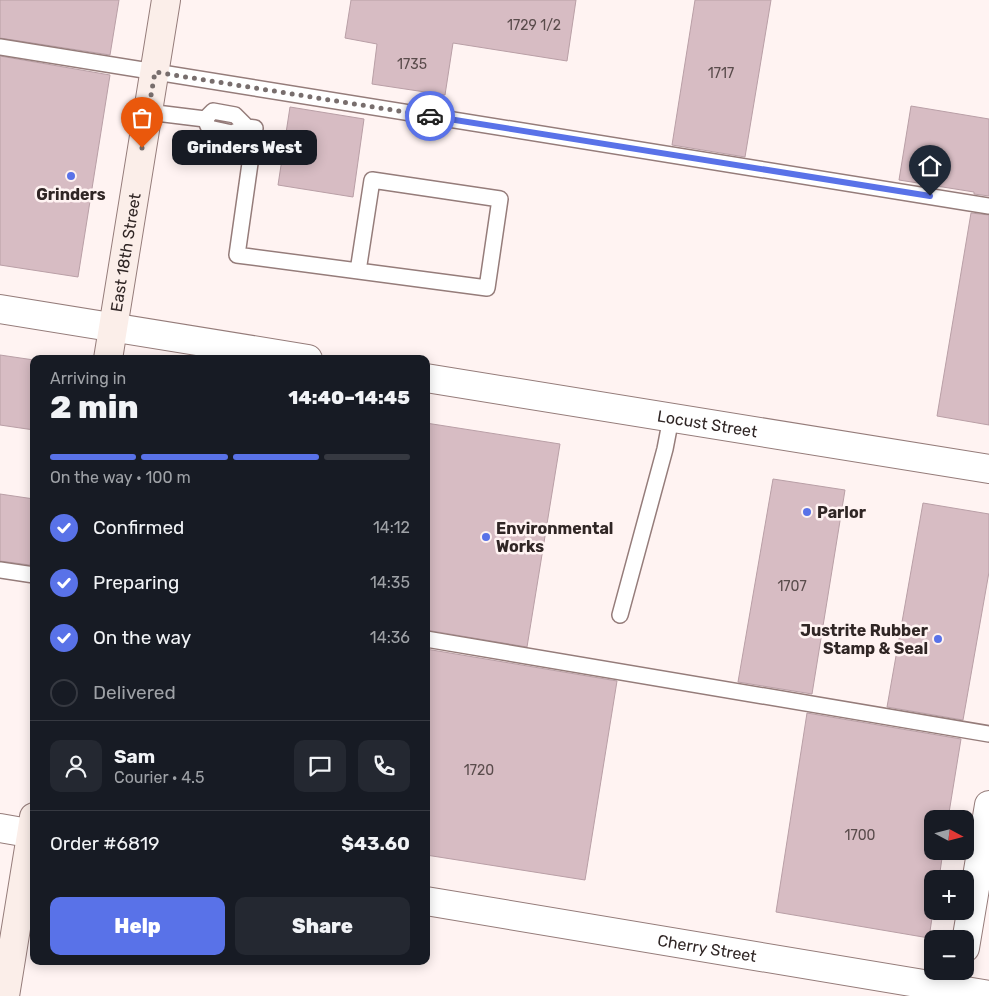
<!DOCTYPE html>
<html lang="en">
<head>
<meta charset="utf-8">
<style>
  body { margin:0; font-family:Rubik,sans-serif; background:#242831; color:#f1f3f6; height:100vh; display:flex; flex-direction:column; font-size:19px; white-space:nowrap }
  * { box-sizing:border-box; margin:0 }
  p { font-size:16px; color:#9ea1a6 }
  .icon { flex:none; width:28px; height:28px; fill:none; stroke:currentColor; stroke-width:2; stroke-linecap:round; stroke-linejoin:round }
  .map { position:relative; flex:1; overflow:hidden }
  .drawer { position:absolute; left:30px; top:355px; width:400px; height:610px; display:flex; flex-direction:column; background:#171b24; border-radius:10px; box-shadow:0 2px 12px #0003 }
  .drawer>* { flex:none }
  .needle { width:32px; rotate:97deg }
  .tools { position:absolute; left:924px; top:810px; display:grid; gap:10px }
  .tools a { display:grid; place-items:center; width:50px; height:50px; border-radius:10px; background:#171b24; box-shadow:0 2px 12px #0003; font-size:25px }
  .pin { position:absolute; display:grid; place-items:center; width:42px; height:42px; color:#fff; margin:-51px -21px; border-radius:50% 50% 50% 0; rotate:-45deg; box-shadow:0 0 5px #0007 }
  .pin .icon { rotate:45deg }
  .courier { position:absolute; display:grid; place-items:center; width:50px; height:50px; margin:-25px; border:4px solid #5972e8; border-radius:50%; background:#fff; color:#222; box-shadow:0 1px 6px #0007 }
  .bubble { position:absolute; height:35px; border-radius:10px; background:#171b24; box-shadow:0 2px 12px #0003; font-size:16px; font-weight:800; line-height:35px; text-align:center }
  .head em { font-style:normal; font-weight:800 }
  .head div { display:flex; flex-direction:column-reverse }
  .head { display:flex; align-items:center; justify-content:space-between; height:85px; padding:0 20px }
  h1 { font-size:32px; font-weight:800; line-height:38px }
  .bar { display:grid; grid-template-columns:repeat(4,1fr); gap:8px 5px; align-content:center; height:60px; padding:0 20px }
  .bar i { height:6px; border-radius:4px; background:#363941 }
  .bar .on { background:#5972e8 }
  .bar p { grid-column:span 4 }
  .line { display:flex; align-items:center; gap:12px; padding:0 20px; border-top:1px solid #363941 }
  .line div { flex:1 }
  .round { display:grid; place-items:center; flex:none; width:52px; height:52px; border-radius:10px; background:#242831 }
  ol { padding:0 20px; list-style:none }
  li { display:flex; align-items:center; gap:15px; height:55px }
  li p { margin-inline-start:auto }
  li .icon { padding:5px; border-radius:50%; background:#5972e8; color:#fff; stroke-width:4 }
  li:last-child { color:#9ea1a6 }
  li i { width:28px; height:28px; border:2px solid #363941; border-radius:50% }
  .cta { display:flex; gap:10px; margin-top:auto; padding:10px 20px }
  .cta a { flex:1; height:58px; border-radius:10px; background:#5972e8; color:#fff; font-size:20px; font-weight:800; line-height:58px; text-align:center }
  .cta a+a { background:#242831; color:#f1f3f6 }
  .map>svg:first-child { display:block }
</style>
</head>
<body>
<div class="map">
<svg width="989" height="996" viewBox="0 0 989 996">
  <rect width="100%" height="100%" fill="#fff3f2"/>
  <path fill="#d7bcc3" stroke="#b99fa6" d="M0,0H119L110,55L0,38Z
    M351,0H576L567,61L453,43L445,95L372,84L377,44L345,38Z
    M695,0H771L745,157L672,145Z
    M0,56L110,75L78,277L0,265Z
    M911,106L989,119V196L974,194V192L899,180Z
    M290,107L364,119L353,197L278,185Z
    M971,213L989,215V425L937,416Z
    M0,355L34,360V430L0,425Z
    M426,423L560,444L527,647L426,630Z
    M773,479L845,490L812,694L738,682Z
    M0,494L34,499V541L30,565L0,561Z
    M923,503L989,514V572L963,720L887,707Z
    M426,649L617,681L585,880L426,855Z
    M807,713L961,739L948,819H932V851H943L939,879H932V911H933L929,938L776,912Z"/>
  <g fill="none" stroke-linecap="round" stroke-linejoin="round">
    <defs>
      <path id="service" d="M0,47L989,206
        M213,111L235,115L247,127L232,133L209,128L205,119Z
        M148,112L205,119
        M247,127L255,128L237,255L487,288L500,199L372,180L358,271
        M0,570L34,575
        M620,615L665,449L671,418
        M426,639L989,734"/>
      <g id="minor">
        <path d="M0,309L308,359"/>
        <path id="s1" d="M426,378L989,469"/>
        <path d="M0,828L34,834"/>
        <path id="s2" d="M426,901L989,995"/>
        <path d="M965,948L989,805"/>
      </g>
      <g id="secondary">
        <path id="s3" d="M108,359L166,0"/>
        <path d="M5,996L34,817"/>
      </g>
    </defs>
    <use href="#service" stroke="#957c7a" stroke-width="18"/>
    <use href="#minor" stroke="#957c7a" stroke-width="30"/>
    <use href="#secondary" stroke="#957c7a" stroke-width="30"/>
    <use href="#service" stroke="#fff" stroke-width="15"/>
    <use href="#minor" stroke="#fff" stroke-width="28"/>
    <use href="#secondary" stroke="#fbeee9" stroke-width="28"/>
  </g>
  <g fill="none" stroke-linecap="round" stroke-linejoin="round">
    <path stroke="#786e6d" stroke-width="5" stroke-dasharray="0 9" d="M142,148L155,72L430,116"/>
    <path stroke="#5972e8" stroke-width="6" d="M430,116L930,196"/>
  </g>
  <g fill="#5972e8" stroke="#fff3f2" stroke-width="2">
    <circle cx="71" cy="176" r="5"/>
    <circle cx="807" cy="512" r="5"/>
    <circle cx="486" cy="537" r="5"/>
    <circle cx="938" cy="639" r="5"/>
  </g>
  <g text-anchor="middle" stroke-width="5" stroke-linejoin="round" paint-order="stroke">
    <g font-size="14" fill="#5a4c4c">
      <text x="534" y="30">1729 1/2</text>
      <text x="412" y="69">1735</text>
      <text x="721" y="78">1717</text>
      <text x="792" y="591">1707</text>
      <text x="479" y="775">1720</text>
      <text x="860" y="840">1700</text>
    </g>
    <g font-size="16" font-weight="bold" fill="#302625" stroke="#fff3f2" text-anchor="start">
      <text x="71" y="200" text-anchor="middle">Grinders</text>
      <text x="817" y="518">Parlor</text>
      <text x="496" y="534">Environmental<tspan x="496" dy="18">Works</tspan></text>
      <text x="928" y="636" text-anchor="end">Justrite Rubber<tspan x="928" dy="18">Stamp &amp; Seal</tspan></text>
    </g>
    <g font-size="16" fill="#302625" stroke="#fff3f2">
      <text dy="6" stroke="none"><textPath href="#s3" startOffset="108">East 18th Street</textPath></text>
      <text dy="6" stroke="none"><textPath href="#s1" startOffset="285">Locust Street</textPath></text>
      <text dy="6" stroke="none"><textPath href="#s2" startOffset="285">Cherry Street</textPath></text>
    </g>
  </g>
</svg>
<div class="tools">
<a><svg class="needle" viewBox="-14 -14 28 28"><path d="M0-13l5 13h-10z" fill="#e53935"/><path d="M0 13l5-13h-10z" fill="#9ea1a6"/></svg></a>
<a>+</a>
<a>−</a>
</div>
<div class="pin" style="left:142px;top:148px;background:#ea580c"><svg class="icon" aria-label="bag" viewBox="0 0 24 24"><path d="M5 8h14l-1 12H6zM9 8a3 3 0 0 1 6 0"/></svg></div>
<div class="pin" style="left:930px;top:196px;background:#1f2937"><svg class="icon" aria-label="home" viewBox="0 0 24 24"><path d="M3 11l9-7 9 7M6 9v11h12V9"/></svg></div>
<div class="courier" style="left:430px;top:116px"><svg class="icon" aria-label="car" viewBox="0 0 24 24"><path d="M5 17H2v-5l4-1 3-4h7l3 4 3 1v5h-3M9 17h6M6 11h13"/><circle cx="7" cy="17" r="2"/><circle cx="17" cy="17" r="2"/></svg></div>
<div class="bubble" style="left:172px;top:130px;width:145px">Grinders West</div>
<section class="drawer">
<div class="head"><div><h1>2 min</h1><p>Arriving in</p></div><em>14:40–14:45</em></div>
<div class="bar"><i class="on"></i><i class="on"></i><i class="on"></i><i></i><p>On the way · 100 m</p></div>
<ol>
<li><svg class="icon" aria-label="check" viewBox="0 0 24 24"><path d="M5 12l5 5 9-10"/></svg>Confirmed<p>14:12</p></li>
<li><svg class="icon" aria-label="check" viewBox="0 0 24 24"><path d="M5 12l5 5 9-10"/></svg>Preparing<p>14:35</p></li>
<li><svg class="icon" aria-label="check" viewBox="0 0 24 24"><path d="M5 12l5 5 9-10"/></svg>On the way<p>14:36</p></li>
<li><i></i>Delivered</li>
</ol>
<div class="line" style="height:90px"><a class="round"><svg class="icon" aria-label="person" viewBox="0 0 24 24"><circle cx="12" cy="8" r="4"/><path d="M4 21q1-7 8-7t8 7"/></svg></a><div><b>Sam</b><p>Courier · 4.5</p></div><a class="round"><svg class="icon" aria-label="chat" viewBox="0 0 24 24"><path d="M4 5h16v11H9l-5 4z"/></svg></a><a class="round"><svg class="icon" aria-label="phone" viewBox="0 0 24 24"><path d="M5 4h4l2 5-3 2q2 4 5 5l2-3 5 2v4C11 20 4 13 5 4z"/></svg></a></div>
<div class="line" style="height:65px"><div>Order #6819</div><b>$43.60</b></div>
<div class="cta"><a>Help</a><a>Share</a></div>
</section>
</div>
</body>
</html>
